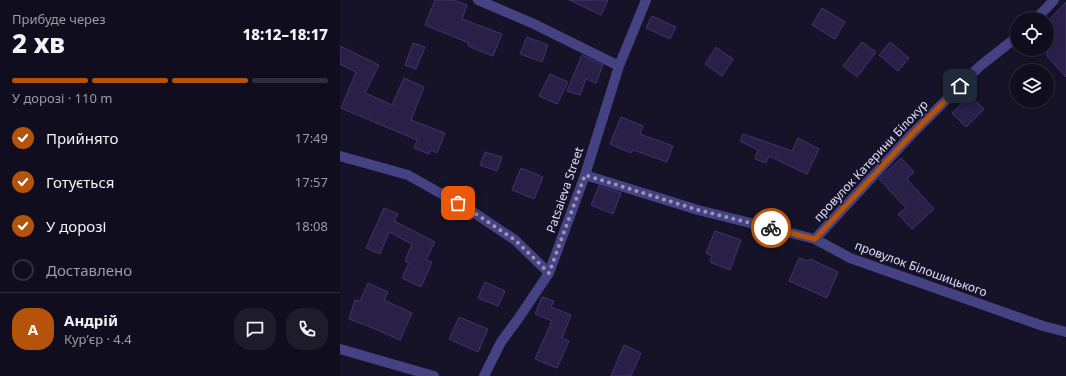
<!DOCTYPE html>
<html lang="uk">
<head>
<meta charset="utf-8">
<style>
  body { margin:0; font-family:"Noto Sans",sans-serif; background:#1e1c2b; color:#f1f3f6; height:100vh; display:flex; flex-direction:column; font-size:15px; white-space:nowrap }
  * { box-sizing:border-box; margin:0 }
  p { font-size:13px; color:#9c9ca4 }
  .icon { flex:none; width:22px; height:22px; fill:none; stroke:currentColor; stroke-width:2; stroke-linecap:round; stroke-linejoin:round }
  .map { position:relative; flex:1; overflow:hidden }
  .side { display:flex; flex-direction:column; background:#100e1e; width:340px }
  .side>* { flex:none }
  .buttons { position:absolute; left:670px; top:12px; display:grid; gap:8px }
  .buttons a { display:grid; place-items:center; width:44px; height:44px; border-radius:50%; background:#100e1e; box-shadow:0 2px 6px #0003,0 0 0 1px #302e3c; font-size:20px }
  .pin { position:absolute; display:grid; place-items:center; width:34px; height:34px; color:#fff; margin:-17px; border-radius:8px; box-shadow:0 2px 6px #0006 }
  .courier { position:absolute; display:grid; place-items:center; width:40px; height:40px; margin:-20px; border:3px solid #b45309; border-radius:50%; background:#fff; color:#222; box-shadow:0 1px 5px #0007 }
  .head em { font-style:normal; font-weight:800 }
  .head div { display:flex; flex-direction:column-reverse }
  .head { display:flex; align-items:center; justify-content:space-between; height:68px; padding:0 12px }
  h1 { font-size:26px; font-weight:800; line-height:30px }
  .bar { display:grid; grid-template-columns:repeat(4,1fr); gap:6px 4px; align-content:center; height:48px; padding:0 12px }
  .bar i { height:5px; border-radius:3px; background:#302e3c }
  .bar .current { background:#b45309 }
  .bar p { grid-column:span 4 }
  .line { display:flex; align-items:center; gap:10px; padding:0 12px; border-top:1px solid #302e3c }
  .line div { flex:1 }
  .round { display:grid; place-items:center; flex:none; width:42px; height:42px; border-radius:16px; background:#1e1c2b }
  ol { padding:0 12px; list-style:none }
  li { display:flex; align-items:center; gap:12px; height:44px }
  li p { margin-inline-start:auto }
  li .icon { padding:4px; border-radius:50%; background:#b45309; color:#fff; stroke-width:4 }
  li:last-child { color:#9c9ca4 }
  li i { width:22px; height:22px; border:2px solid #302e3c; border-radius:50% }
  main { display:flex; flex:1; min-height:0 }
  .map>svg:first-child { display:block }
</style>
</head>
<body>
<main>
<section class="side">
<div class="head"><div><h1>2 хв</h1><p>Прибуде через</p></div><em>18:12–18:17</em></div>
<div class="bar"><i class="current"></i><i class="current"></i><i class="current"></i><i></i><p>У дорозі · 110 m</p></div>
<ol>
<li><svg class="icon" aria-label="check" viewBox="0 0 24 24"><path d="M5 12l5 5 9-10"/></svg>Прийнято<p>17:49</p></li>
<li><svg class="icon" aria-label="check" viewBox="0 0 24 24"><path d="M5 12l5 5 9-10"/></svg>Готується<p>17:57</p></li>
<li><svg class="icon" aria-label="check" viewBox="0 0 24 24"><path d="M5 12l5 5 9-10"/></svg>У дорозі<p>18:08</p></li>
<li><i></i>Доставлено</li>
</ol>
<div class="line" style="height:72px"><b class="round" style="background:#b45309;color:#fff">А</b><div><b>Андрій</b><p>Кур’єр · 4.4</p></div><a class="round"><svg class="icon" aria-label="chat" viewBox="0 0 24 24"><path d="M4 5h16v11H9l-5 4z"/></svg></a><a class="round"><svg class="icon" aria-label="phone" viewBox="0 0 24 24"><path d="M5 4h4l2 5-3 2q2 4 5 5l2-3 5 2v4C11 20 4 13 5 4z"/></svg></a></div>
</section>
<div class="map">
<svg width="726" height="376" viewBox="0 0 726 376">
  <rect width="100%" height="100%" fill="#161328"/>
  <path fill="#282047" stroke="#403471" d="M95,0H114L127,5L122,19L162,34L153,56L128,46L129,43L85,25Z
    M229,0H268L261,15Z
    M726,2V77L707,56V22Z
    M482,8L505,22L495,39L472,25Z
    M312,16L336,27L330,39L306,28Z
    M187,37L208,45L202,62L180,54Z
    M522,42L536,52L517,77L503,66Z
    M550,42L569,58L558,71L539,55Z
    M73,43L85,47L76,69L65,65Z
    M0,46L39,65L25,93L52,105L64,78L84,87L71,120L105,133L97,153L91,150L89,154L74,148L77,140L1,108L16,72L0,64Z
    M376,47L393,59L382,76L365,64Z
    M242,55L263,65L256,83L246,79L240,95L227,91Z
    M210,74L228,82L217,104L199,96Z
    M630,95L644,109L626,127L612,113Z
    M281,117L303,126L300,134L333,146L327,162L293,150L291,153L270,144Z
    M403,134L452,151L458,138L479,149L467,174L429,156L426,163L415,159L418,150L400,141Z
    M145,152L162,157L157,171L140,165Z
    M561,158L574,172L567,179L594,209L572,229L558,214L566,208L539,179Z
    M181,168L203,177L194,199L172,190Z
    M259,186L281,193L273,214L251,205Z
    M44,208L58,214L54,221L95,242L86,260L92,262L81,287L62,278L69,263L65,261L72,244L49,232L40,254L26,248Z
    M375,231L401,240L390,270L370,262L372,256L366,253Z
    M459,258L468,261L470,259L498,272L487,298L449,281Z
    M145,282L165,291L158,306L138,298Z
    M28,283L48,292L44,300L72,313L60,340L28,326L9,319L15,300L20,301Z
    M202,297L214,301L211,307L231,315L222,338L229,341L217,368L195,359L212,321L195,314Z
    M119,317L148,329L138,352L109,339Z
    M284,345L301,353L291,376H271Z"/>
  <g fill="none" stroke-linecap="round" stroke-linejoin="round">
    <path stroke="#444283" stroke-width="10" d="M138,0L194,24L279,66
      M696,19L714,0
      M0,156L68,175L130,210L175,240L209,273
      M245,175L358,210L475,239L510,258L703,326L726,332
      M475,239L571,135L640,66L677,37
      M0,349L94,376
      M144,376L161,342L178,319L209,273L245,175L279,66L306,0"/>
  </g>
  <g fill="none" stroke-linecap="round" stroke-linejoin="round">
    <path stroke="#9996b2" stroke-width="4" stroke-dasharray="0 7.2" d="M118,203L130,210L175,240L209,273L245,175L358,210L431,228"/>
    <path stroke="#b45309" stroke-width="5" d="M431,228L475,239L571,135L620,86"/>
  </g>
  <g text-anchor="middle" stroke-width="3.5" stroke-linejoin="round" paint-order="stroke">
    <g font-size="12" fill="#e0ddfc" stroke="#161328">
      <text transform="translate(531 161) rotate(-47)" y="4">провулок Катерини Білокур</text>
      <text transform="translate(225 190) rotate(-71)" y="4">Patsaieva Street</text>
      <text transform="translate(581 269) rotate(20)" y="4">провулок Білошицького</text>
    </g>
  </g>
</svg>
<div class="buttons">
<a><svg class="icon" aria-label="locate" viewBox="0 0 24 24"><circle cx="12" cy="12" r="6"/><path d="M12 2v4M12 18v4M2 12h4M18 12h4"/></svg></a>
<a><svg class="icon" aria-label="layers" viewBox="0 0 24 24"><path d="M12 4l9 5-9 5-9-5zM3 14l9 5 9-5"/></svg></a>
</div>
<div class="pin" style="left:118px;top:203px;background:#ea580c"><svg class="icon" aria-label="bag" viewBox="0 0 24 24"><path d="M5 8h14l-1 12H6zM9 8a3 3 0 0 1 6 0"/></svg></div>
<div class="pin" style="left:620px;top:86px;background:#1f2937"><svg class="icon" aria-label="home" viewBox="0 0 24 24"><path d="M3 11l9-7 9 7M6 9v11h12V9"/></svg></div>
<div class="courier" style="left:431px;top:228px"><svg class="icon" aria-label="bike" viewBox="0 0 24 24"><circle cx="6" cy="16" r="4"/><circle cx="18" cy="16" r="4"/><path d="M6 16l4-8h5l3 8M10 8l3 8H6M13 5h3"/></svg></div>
</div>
</main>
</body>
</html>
